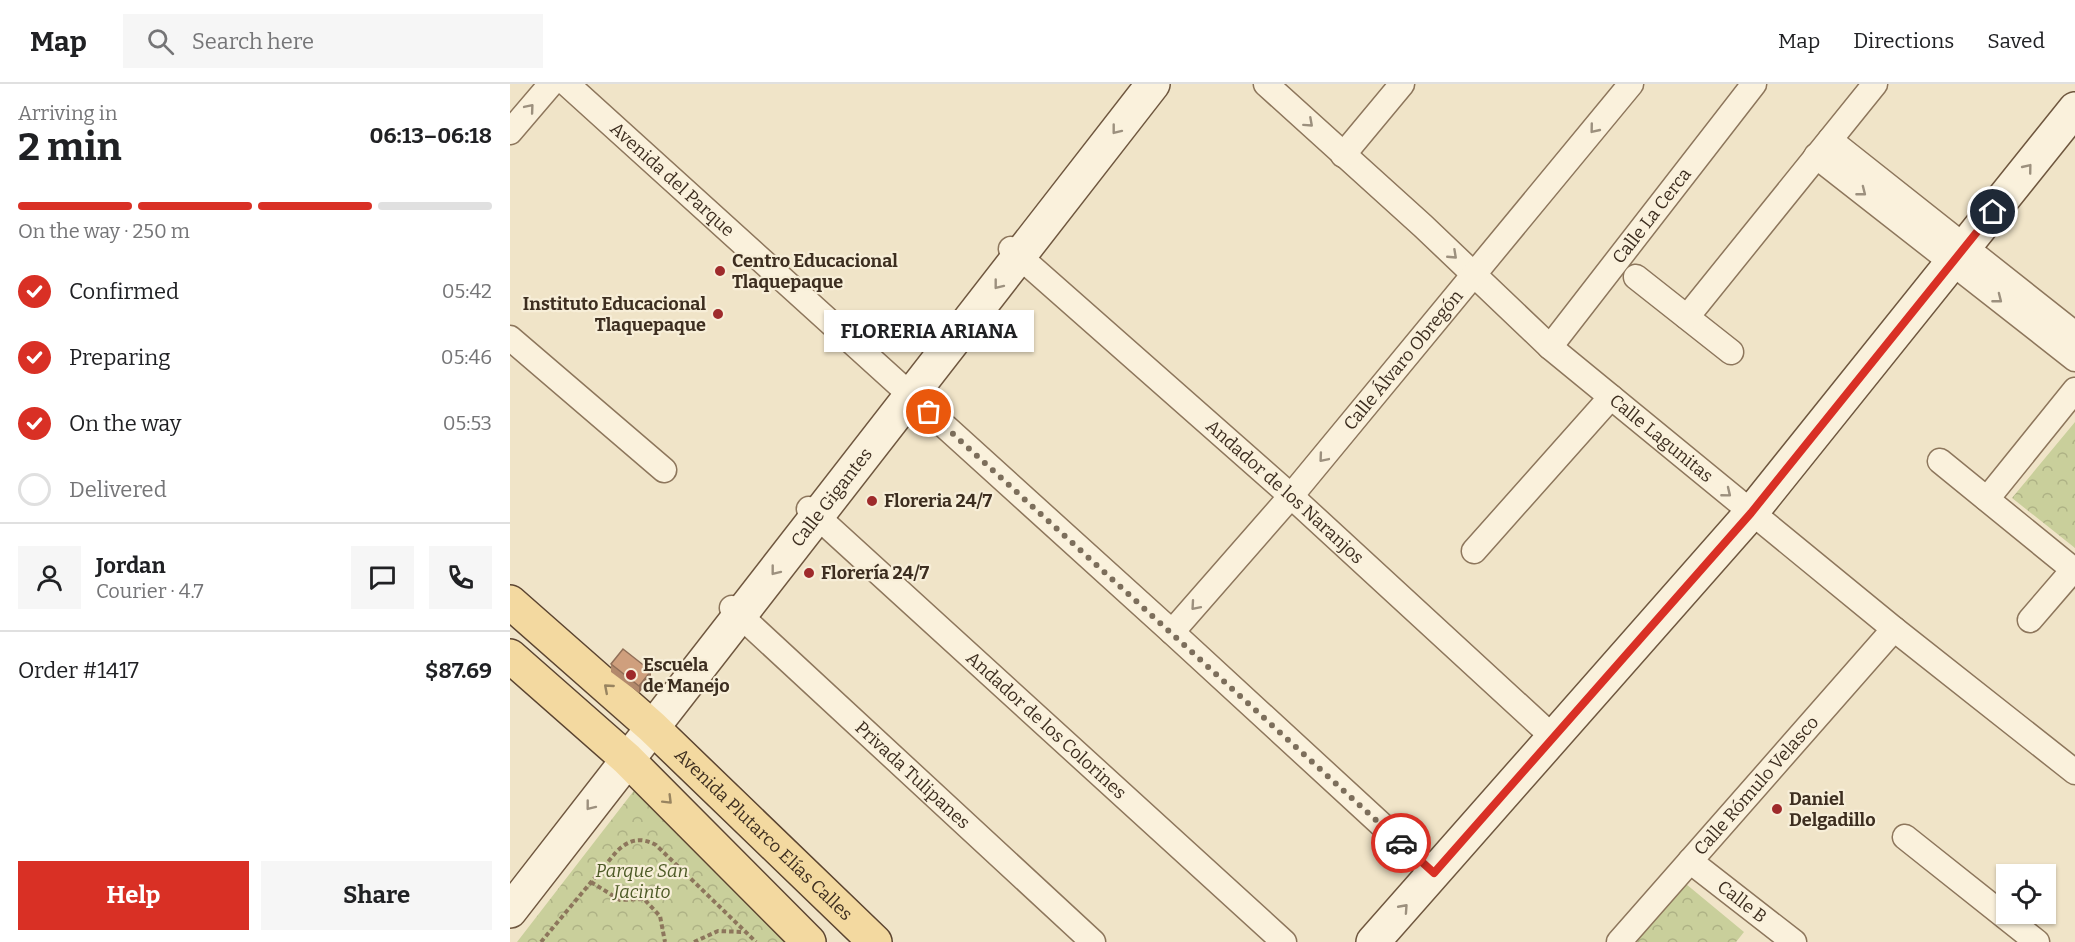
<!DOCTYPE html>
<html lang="en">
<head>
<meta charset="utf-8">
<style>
  body { margin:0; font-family:Bitter,serif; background:#f6f6f6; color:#202124; height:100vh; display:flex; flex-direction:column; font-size:22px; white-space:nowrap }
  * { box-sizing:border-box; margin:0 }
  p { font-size:20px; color:#757577 }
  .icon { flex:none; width:33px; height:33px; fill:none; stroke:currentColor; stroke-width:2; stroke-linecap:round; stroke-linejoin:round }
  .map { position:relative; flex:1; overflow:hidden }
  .details { display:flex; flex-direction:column; background:#fff; width:510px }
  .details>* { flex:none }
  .tools { position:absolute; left:1486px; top:780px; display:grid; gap:12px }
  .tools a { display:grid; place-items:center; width:60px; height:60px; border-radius:0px; background:#fff; box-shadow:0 2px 4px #0004; font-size:30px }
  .pin { position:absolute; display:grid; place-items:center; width:51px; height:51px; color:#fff; margin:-26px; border:3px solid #fff; border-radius:50%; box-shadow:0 2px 6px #0007 }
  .courier { position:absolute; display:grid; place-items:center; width:60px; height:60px; margin:-30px; border:4px solid #d93025; border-radius:50%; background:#fff; color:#222; box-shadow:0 2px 8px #0007 }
  .bubble { position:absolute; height:42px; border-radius:0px; background:#fff; box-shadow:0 2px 4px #0004; font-size:20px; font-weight:700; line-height:42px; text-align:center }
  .headline em { font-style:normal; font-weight:700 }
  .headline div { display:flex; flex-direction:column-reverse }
  .headline { display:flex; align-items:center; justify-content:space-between; height:102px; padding:0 18px }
  h1 { font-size:39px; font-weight:700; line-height:45px }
  .bar { display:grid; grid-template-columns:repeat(4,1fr); gap:9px 6px; align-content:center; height:72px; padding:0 18px }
  .bar i { height:8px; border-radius:4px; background:#e0e0e0 }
  .bar .active { background:#d93025 }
  .bar p { grid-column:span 4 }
  .line { display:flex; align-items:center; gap:15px; padding:0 18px; border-top:2px solid #e0e0e0 }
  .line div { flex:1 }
  .round { display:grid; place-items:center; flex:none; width:63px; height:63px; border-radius:0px; background:#f6f6f6 }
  ol { padding:0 18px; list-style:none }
  li { display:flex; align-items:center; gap:18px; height:66px }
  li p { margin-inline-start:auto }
  li .icon { padding:6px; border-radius:50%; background:#d93025; color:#fff; stroke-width:4 }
  li:last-child { color:#757577 }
  li i { width:33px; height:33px; border:3px solid #e0e0e0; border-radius:50% }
  .cta { display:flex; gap:12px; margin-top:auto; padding:12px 18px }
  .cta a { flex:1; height:69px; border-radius:0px; background:#d93025; color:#fff; font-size:24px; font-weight:700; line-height:69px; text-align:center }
  .cta a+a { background:#f6f6f6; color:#202124 }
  header { display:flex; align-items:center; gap:36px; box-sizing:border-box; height:84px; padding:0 30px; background:#fff; border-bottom:2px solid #e0e0e0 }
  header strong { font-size:28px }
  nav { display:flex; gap:33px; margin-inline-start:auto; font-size:21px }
  .search { width:420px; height:54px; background:#f6f6f6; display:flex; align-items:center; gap:15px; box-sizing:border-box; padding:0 21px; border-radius:0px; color:#757577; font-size:22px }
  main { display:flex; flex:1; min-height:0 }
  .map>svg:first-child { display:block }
</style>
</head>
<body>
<header>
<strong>Map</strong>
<div class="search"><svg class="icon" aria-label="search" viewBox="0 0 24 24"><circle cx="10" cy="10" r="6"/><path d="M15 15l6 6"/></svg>Search here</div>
<nav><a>Map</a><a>Directions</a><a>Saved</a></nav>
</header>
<main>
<section class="details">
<div class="headline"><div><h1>2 min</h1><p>Arriving in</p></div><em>06:13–06:18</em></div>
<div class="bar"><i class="active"></i><i class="active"></i><i class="active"></i><i></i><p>On the way · 250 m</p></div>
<ol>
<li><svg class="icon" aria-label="check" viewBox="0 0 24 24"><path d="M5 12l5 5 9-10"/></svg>Confirmed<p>05:42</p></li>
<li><svg class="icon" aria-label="check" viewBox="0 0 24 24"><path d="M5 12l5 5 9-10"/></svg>Preparing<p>05:46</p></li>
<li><svg class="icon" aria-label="check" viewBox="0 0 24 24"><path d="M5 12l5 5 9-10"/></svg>On the way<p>05:53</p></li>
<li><i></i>Delivered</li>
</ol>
<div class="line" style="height:108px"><a class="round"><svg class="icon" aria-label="person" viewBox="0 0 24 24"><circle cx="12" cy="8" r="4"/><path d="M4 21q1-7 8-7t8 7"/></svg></a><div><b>Jordan</b><p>Courier · 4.7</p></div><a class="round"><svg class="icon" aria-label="chat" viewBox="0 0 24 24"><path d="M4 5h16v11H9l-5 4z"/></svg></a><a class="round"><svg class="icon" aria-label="phone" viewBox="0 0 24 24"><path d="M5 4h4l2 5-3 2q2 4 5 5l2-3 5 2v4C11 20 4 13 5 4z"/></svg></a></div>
<div class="line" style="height:78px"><div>Order #1417</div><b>$87.69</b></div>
<div class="cta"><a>Help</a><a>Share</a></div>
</section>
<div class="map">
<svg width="1565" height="858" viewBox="0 0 1565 858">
  <defs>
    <pattern id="park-crowns" width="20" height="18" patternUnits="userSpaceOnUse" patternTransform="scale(1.5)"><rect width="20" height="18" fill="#c9cf9b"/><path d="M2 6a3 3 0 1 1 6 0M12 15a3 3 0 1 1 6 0" fill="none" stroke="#aeb285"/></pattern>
  </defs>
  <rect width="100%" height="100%" fill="#f0e4c8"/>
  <path fill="url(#park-crowns)" d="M1565,338V464L1502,414Z
    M126,704L276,858H7Z
    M1176,800L1234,848L1226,858H1125Z"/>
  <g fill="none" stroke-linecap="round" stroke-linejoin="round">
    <defs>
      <g id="minor">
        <path id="s1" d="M57,0L662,548L924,789"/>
        <path id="s2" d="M756,0L913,142L1040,263L1384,545L1565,688"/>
        <path d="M0,48L41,0"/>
        <path d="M1320,56L1565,250"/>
        <path d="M833,71L892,0"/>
        <path d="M1306,72L1565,275"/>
        <path id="s3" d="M501,165L781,412L1044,654"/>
        <path d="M1126,193L1221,268"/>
        <path d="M1177,233L1365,0"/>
        <path d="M0,254L154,386"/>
        <path id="s4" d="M1040,263L1244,0"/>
        <path d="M1430,377L1565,487"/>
        <path d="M1477,415L1565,306"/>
        <path id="s5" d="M299,425L774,858"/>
        <path d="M964,467L1101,313"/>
        <path id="s6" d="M222,524L583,858"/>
        <path d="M1520,536L1563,486"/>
        <path id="s7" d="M662,548L781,412L1121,0"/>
        <path d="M1395,753L1527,858"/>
        <path id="s8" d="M1180,777L1284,858"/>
        <path id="s9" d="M1109,858L1384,545"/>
      </g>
      <g id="secondary">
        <path id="s10" d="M0,827L643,0"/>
        <path d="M863,858L1241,429L1565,25"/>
      </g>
      <g id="primary">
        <path id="s11" d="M0,518L142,643L365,858"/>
        <path d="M0,572L117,675L299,858"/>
      </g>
    </defs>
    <use href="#minor" stroke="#8d765c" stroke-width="27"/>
    <use href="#secondary" stroke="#6f573f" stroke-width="36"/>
    <use href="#primary" stroke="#5b4430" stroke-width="36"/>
    <path stroke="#8d765c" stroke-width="4" stroke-dasharray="4.5 3" stroke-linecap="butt" d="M81,798L110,816L134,815L150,832L155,858
      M31,858L107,767C120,755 131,753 146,761L246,858
      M184,858L208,847L234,848"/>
    <use href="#minor" stroke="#faf1dc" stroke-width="24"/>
    <use href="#secondary" stroke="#faf1dc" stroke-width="33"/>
    <use href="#primary" stroke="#f3d9a0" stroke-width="33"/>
  </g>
  <path fill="#b2896c" d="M101,580L141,594L129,609L101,588Z"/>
  <path fill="#916f58" d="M141,587V594L129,609V602Z"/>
  <path fill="#cf9f7d" stroke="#916f58" stroke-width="1.5" d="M113,565L141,587L129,602L101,580Z"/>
  <defs><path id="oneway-chevron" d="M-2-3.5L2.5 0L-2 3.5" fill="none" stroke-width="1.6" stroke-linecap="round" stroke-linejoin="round" transform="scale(1.5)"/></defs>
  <g stroke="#9c907e">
    <use href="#oneway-chevron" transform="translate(20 24) rotate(-50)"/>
    <use href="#oneway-chevron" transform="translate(799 39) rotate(42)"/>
    <use href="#oneway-chevron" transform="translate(1084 45) rotate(129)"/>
    <use href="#oneway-chevron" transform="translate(606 46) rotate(128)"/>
    <use href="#oneway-chevron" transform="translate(1518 84) rotate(-51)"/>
    <use href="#oneway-chevron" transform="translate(1352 108) rotate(38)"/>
    <use href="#oneway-chevron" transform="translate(943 171) rotate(43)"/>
    <use href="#oneway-chevron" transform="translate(488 201) rotate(128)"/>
    <use href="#oneway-chevron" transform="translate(1488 215) rotate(38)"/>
    <use href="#oneway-chevron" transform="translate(813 374) rotate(130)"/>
    <use href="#oneway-chevron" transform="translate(1217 409) rotate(39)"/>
    <use href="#oneway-chevron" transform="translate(265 487) rotate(128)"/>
    <use href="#oneway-chevron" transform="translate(685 522) rotate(131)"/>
    <use href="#oneway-chevron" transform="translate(80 722) rotate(128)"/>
    <use href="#oneway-chevron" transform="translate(894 824) rotate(-48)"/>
  </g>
  <g stroke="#988460">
    <use href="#oneway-chevron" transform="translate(98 604) rotate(-139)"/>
    <use href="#oneway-chevron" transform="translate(158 716) rotate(45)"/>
  </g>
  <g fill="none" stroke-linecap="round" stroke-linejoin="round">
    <path stroke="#7c6e5b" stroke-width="6" stroke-dasharray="0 10.8" d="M419,328L891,759"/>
    <path stroke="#d93025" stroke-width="8" d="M891,759L924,789L1241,429L1483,128"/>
  </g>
  <g fill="#9e2a2b" stroke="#f7eed8" stroke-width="2">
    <circle cx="210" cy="187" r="6"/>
    <circle cx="208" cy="230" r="6"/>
    <circle cx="362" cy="417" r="6"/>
    <circle cx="299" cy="489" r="6"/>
    <circle cx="121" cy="591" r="6"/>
    <circle cx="1267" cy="725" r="6"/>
  </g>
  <g text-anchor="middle" stroke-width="4.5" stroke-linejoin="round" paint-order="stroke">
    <g font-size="18" fill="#3d2e20" stroke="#f7eed8">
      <text dy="6" stroke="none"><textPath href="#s1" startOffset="142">Avenida del Parque</textPath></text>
      <text dy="6" stroke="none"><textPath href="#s4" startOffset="166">Calle La Cerca</textPath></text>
      <text dy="6" stroke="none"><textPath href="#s7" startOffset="357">Calle Álvaro Obregón</textPath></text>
      <text dy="6" stroke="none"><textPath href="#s2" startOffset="531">Calle Lagunitas</textPath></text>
      <text dy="6" stroke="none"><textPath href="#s3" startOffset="366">Andador de los Naranjos</textPath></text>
      <text dy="6" stroke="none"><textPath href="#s10" startOffset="524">Calle Gigantes</textPath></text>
      <text dy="6" stroke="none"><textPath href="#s5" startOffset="321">Andador de los Colorines</textPath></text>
      <text dy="6" stroke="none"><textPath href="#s6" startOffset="246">Privada Tulipanes</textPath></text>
      <text dy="6" stroke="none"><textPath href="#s9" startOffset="208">Calle Rómulo Velasco</textPath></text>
      <text dy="6" stroke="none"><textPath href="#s11" startOffset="344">Avenida Plutarco Elías Calles</textPath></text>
      <text dy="6" stroke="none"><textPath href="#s8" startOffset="66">Calle B</textPath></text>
    </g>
    <g font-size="18" font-weight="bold" fill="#3d2e20" stroke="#f7eed8" text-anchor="start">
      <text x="222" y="183">Centro Educacional<tspan x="222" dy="21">Tlaquepaque</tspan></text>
      <text x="196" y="226" text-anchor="end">Instituto Educacional<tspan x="196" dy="21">Tlaquepaque</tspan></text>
      <text x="374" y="423">Floreria 24/7</text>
      <text x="311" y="495">Florería 24/7</text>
      <text x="133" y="587">Escuela<tspan x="133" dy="21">de Manejo</tspan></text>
      <text x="1279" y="721">Daniel<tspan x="1279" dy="21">Delgadillo</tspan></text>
    </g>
    <g font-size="18" font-style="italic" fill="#4d5a26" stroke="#f7eed8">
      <text x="132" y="793">Parque San<tspan x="132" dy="21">Jacinto</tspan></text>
    </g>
  </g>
</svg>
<div class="tools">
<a><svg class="icon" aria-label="locate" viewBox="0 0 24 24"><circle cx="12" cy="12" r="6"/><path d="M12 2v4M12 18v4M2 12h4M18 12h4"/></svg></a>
</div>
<div class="pin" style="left:419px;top:328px;background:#ea580c"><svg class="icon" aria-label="bag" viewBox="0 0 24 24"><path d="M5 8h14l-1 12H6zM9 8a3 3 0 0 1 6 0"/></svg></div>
<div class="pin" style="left:1483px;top:128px;background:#1f2937"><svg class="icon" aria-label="home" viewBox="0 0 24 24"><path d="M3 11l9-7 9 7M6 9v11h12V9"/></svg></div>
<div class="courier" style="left:891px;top:759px"><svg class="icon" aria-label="car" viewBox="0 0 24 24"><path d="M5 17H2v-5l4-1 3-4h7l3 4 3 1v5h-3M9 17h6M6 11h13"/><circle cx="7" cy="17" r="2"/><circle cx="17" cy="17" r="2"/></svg></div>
<div class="bubble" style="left:314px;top:226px;width:210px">FLORERIA ARIANA</div>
</div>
</main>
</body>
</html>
